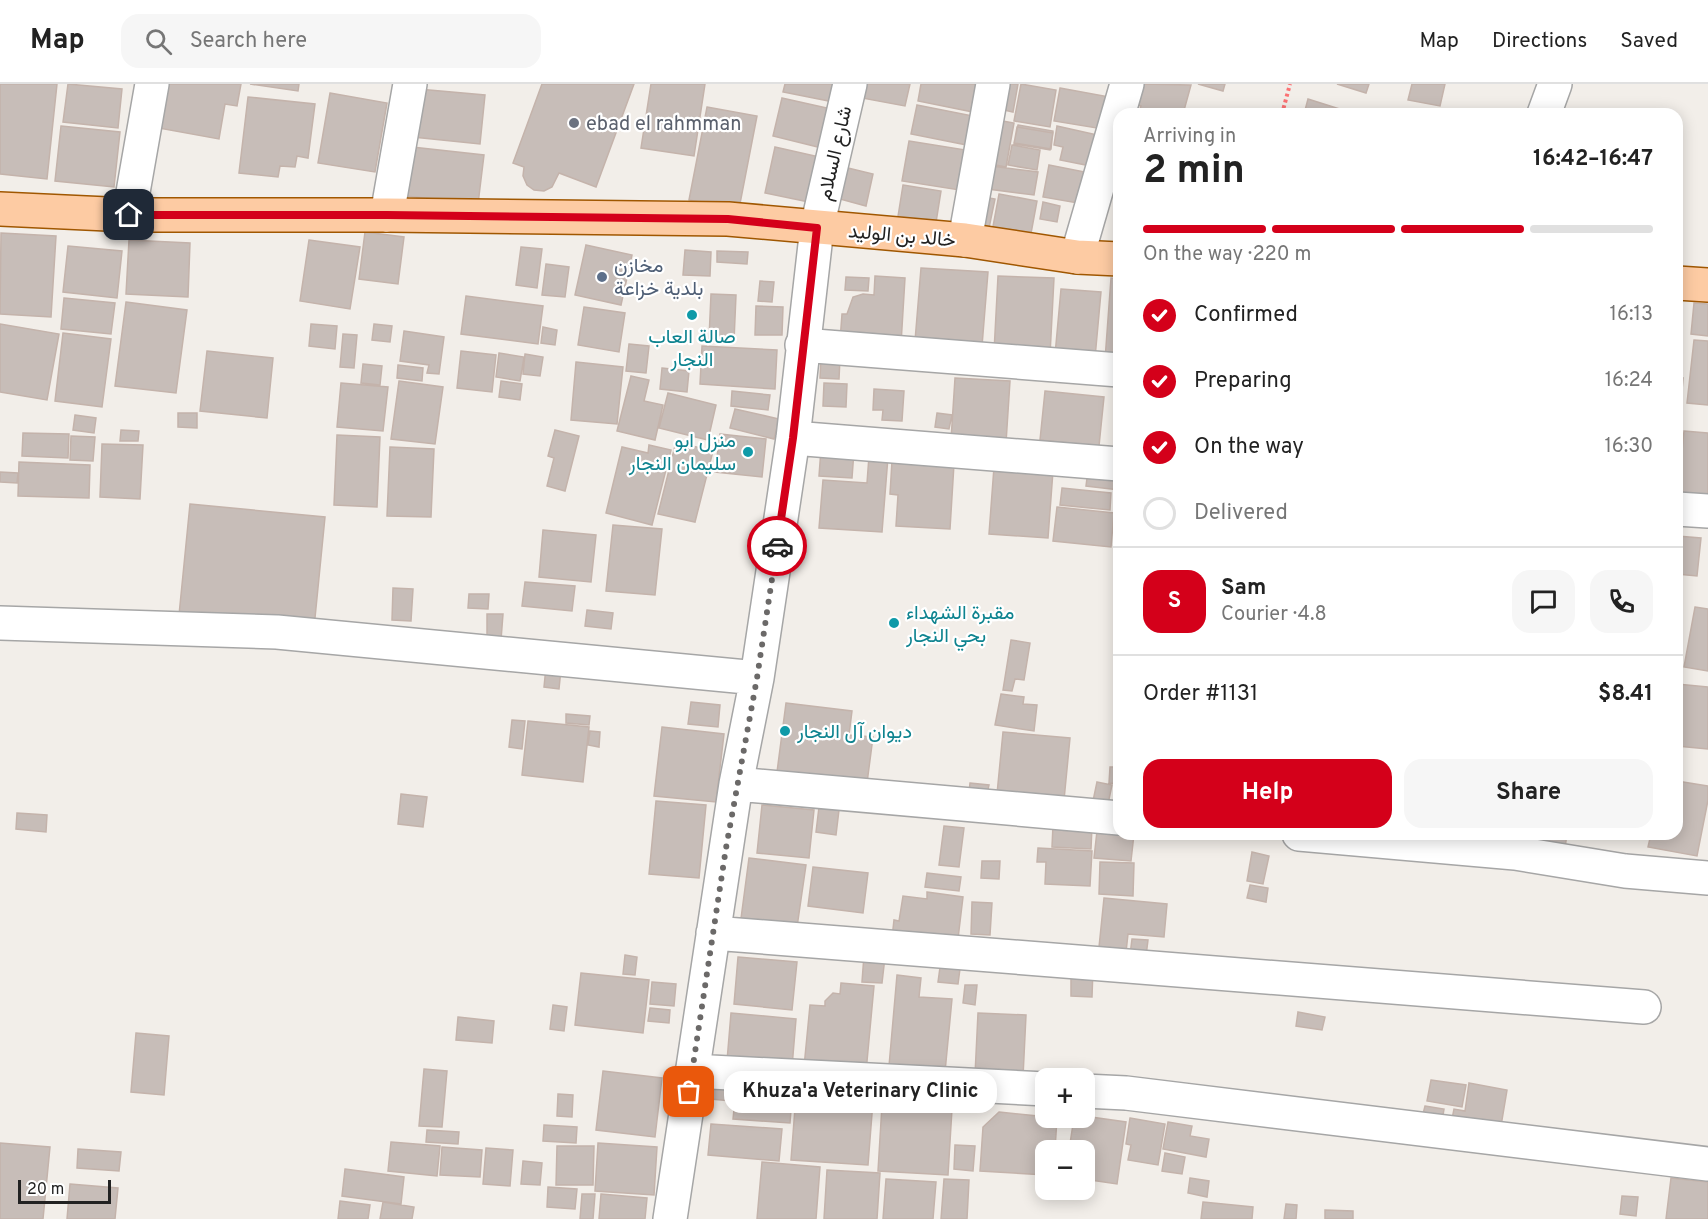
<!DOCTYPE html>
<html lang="en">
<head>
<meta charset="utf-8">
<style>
  body { margin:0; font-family:Overpass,Vazirmatn,sans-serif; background:#f6f6f6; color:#222; height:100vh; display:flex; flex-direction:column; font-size:22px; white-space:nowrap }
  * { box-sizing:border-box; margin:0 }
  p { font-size:20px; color:#767676 }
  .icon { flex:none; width:33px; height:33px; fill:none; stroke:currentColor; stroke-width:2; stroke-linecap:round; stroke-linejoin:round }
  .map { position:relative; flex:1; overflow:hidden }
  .drawer { position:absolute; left:1113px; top:24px; width:570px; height:732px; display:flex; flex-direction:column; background:#fff; border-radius:18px; box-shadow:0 3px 15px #0003 }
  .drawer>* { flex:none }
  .fabs { position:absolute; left:1035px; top:984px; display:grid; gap:12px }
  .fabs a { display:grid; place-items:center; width:60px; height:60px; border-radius:12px; background:#fff; box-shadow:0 3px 15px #0003; font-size:30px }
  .scale { position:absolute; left:18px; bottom:15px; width:93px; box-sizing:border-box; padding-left:6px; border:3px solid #222; border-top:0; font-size:16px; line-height:21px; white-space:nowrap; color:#222; -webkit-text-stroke:4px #fff; paint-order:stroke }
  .pin { position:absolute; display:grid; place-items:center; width:51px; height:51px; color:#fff; margin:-26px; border-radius:12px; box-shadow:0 3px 9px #0006 }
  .courier { position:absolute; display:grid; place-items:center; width:60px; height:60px; margin:-30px; border:4px solid #d4001a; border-radius:50%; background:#fff; color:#222; box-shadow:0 2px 8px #0007 }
  .bubble { position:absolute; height:42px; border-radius:18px; background:#fff; box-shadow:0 3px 15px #0003; font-size:20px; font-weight:700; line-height:42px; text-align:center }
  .head em { font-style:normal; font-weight:700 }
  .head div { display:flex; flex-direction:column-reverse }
  .head { display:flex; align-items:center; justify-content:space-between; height:102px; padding:0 30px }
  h1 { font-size:39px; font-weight:700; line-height:45px }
  .bar { display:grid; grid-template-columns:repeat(4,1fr); gap:9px 6px; align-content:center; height:72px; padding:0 30px }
  .bar i { height:8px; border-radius:4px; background:#e0e0e0 }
  .bar .on { background:#d4001a }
  .bar p { grid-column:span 4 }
  .line { display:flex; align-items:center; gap:15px; padding:0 30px; border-top:2px solid #e0e0e0 }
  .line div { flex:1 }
  .round { display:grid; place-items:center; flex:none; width:63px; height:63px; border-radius:18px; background:#f6f6f6 }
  ol { padding:0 30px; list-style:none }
  li { display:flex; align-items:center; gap:18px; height:66px }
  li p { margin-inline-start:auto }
  li .icon { padding:6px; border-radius:50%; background:#d4001a; color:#fff; stroke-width:4 }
  li:last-child { color:#767676 }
  li i { width:33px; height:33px; border:3px solid #e0e0e0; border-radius:50% }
  .button { display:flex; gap:12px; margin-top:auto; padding:12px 30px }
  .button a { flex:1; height:69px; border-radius:18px; background:#d4001a; color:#fff; font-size:24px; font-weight:700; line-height:69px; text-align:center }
  .button a+a { background:#f6f6f6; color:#222 }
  header { display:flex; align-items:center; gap:36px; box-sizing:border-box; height:84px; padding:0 30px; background:#fff; border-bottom:2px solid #e0e0e0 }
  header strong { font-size:28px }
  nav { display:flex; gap:33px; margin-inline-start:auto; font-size:21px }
  .search { width:420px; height:54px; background:#f6f6f6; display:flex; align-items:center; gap:15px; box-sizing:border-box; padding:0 21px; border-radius:18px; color:#767676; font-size:22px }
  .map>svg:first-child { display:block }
</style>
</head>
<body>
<header>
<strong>Map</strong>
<div class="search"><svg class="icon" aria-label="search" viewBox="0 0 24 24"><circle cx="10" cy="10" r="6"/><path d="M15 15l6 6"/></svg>Search here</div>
<nav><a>Map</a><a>Directions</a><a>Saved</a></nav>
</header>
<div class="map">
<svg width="1708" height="1135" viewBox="0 0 1708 1135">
  <rect width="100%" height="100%" fill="#f2eee9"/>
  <path fill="#c7bdb8" stroke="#c4b3ab" stroke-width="1.5" d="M0,0H57L47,95L0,90Z
    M68,0L122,5L118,44L63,38Z
    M161,0H241L237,22L225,20L219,55L153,43Z
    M250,0H299L298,7Z
    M542,0H634L596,103L559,89L552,103L544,107L534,106L527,101L523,92L524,83L513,79Z
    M651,0H705L694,72L641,64Z
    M785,0H838L834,18L783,8Z
    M865,0H910L905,22L862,14Z
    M921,0H984L978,29L918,17Z
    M999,0H1018L1013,28L995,24Z
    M1021,0L1056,6L1050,43L1014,37Z
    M1142,0L1191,1L1183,30H1138L1141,22L1136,20Z
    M1198,0H1225L1223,7Z
    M1337,0H1369L1366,9Z
    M1412,0H1445L1440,22L1408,16Z
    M1060,4L1115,14L1109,46L1054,37Z
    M418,5L485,11L480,60L413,53Z
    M330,9L387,19L375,88L318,79Z
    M248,13L315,20L308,74L297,72L295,83L280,82L278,93L239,89Z
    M782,14L836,26L826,65L773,52Z
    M1308,15L1349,28L1348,30H1304Z
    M917,21L978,33L972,62L911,50Z
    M707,23L757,32L739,125L689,116Z
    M992,35L1014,39L1006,83L985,79Z
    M1018,41L1053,47L1051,65L1014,59Z
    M61,42L120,48L114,103L55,97Z
    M1057,42L1102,52L1096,83L1060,76L1063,63L1054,61Z
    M1017,43L1053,49L1050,66L1014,60Z
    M909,57L972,67L966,107L902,97Z
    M1012,61L1040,66L1037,86L1008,81Z
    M403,62L484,71L478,120L397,111Z
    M775,63L824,74L814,119L765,109Z
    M1049,81L1095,90L1089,121L1043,113Z
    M991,82L1038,88L1034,111L988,105Z
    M848,84L873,90L866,122L840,115Z
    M903,101L941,107L934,151L896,145Z
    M999,110L1037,117L1030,155L992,148Z
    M975,111L995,115L989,144L970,139Z
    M1043,118L1060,122L1057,138L1040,135Z
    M365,148L404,153L398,200L359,195Z
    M1,149L56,152L51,233L0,230Z
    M129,156L190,159L188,213L126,210Z
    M309,156L360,163L350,225L300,217Z
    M586,161L632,171L621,221L575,211Z
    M68,162L122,167L117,214L63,208Z
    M521,163L542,165L537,204L516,201Z
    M685,166L711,168L710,192L683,191Z
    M717,167L748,168L747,180L717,178Z
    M546,180L569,183L565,213L542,211Z
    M921,184L988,188L982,262L915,257Z
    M875,192L905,194L901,260L840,257L842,230H847L853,213L863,210L874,211Z
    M998,192L1054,194L1050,271L994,268Z
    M846,193L869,194L868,207L845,206Z
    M1111,194L1119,195V277L1105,276Z
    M760,197L774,198L772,218L758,217Z
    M1061,205L1101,208L1095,274L1055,271Z
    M711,210L736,211L734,257L709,255Z
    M466,212L543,222L538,260L461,250Z
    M64,214L115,219L111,250L61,245Z
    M126,218L187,226L176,309L115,302Z
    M1694,219L1708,220V252L1691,250Z
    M756,222L783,223L782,251H755Z
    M584,223L625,229L619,268L578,261Z
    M0,240L59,250L47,316L0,308Z
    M311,240L337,242L335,265L309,262Z
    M374,240L392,242L390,258L372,256Z
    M543,243L557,246L555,261L541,259Z
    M404,247L444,253L439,290L427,289L429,281L400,277Z
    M63,249L111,255L102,323L55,317Z
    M343,250L357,251L354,284L340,283Z
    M1694,256L1708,257V321L1687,319Z
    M629,260L649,262L646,289L626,287Z
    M702,262L777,266L775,305L700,300Z
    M207,267L273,274L267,334L200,327Z
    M461,267L496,271L492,308L457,304Z
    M499,269L524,273L520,297L496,293Z
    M525,270L543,273L540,292L523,290Z
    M821,274H840L839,295L820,294Z
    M576,278L623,283L617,340L571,336Z
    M363,280L382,282L380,301L361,299Z
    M398,281L423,284L422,297L397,294Z
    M662,284L689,287L687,308L660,305Z
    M631,292L649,296L644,317L663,321L655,356L617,347Z
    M1677,293L1683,294L1681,319H1677Z
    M955,294L1010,297L1006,359L951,356Z
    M399,297L443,303L435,360L391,355Z
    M501,297L522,300L520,316L499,313Z
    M341,299L388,303L383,347L337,343Z
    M824,299L847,300L846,323L823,322Z
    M874,305L904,307L902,337L882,336L883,326H873Z
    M732,307L770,311L768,326L731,322Z
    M1045,307L1104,313L1099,362L1040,356Z
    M668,309L716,321L708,356L659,344Z
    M735,325L779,335L774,355L730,344Z
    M178,329H197V344L178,343Z
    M937,329L952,331L949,345L935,343Z
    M75,331L96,334L94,349L73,346Z
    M121,346L139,347L138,357H120Z
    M555,346L579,352L565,407L547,402L554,374L548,372Z
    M1684,347L1708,349V411L1678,408Z
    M23,349L69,350L68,374L22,372Z
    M720,350L766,355L762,393L715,388Z
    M337,351L380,353L377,423L334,421Z
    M71,352L95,353L93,377L70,376Z
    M676,358L713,367L695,438L658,430Z
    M102,360L143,361L140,415L100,413Z
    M649,361L671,366L652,441L606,429L622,363L648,369Z
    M390,363L434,365L431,433L387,432Z
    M821,365L854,367L852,394L819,392Z
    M869,372L888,373L882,448L819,444L823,396L867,399Z
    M892,377L954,380L950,445L896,442L898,411L890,410Z
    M19,378L90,381L89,414L18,412Z
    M994,383L1053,387L1048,454L989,450Z
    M1088,386L1119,389V406L1086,402Z
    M0,388L18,389L17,399L0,398Z
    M1062,404L1111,409L1110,426L1060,421Z
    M190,420L325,433L314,544L179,531Z
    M1057,423L1114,429L1111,463L1053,457Z
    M613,441L662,445L655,511L606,507Z
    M543,446L596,451L591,498L539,493Z
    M1677,452L1701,454L1697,492L1677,490Z
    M525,498L575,502L572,527L522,522Z
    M393,504L413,505L411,537L392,536Z
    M469,510H489L488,525L468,524Z
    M1695,523L1708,525V587L1684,583Z
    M587,526L613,529L611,545L585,542Z
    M487,530H503L501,556H487Z
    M1011,556L1030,559L1024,596L1015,595L1012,607L1003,606Z
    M546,583L561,585L559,605L544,603Z
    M1677,600L1708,603V665L1677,662Z
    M1001,610L1024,613L1023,620L1037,621L1034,647L995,641Z
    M691,618L720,621L718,643L688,640Z
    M786,619L852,627L849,651L873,653L867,699L777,688Z
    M566,630L590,632L589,641L566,639Z
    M512,636L525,637L522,665L509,663Z
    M528,637L589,643L583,698L522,691Z
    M662,643L724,650L716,718L654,712Z
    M590,647L600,648L599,663L588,661Z
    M1003,648L1070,654L1064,716L997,710Z
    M1110,683H1119V700L1109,699Z
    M1677,697L1708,702V716L1697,772L1648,763L1651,750H1677Z
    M1097,698L1112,701L1108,720L1093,717Z
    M970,699L989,701L987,710L969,708Z
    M401,710L427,713L423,743L398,740Z
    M656,717L706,721L699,794L649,790Z
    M762,721L814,726L809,774L757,769Z
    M819,723L839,726L836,751L816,748Z
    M17,729L47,731L46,748L16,745Z
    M1053,741L1092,743L1091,765L1052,763Z
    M944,742L964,744L959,783L939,781Z
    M1097,747L1134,750L1131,777L1094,774Z
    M1526,750H1567L1565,764L1525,757Z
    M1038,764L1092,767L1090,802L1045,800L1046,778H1037Z
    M1252,768L1269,772L1263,800L1247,797Z
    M749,774L806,781L796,850L740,842Z
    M982,777H1000L999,795L981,794Z
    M1100,778L1134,779L1133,812L1099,810Z
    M813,783L868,789L863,829L808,822Z
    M927,789L961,793L959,807L925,803Z
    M1250,801L1268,804L1266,818L1247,814Z
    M927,808L963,813L957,863L892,854L894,836L899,837L903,812L927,815Z
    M1104,814L1167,820L1164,853L1128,850L1126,868L1098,873Z
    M972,818L992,819L990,851L971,850Z
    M1132,855L1148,856L1145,880L1129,879Z
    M625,871L637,873L635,891L623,890Z
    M864,871L885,873L882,899L862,898Z
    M738,873L797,878L792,926L734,920Z
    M941,876L961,877L958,900L938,898Z
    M1071,885H1093L1092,913L1071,912Z
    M581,889L649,896L643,949L575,941Z
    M897,891L921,894L919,913L952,915L945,988L889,982Z
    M652,898L676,900L674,922L650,920Z
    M841,899L874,902L866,988L804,983L810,921L825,922V917L833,909L840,910Z
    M965,901H977L975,921L963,919Z
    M553,921L567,923L564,947L550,945Z
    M650,924L670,926L669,939L648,937Z
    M1298,928L1325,933L1322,946L1296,942Z
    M731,929L796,935L792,983L727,977Z
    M978,929L1026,931L1023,993L975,991Z
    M458,933L494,937L492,959L456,956Z
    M136,949L169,952L164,1011L131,1008Z
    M424,985L447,987L442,1043L419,1042Z
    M603,987L662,994L655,1053L596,1046Z
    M1431,996L1466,1001L1462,1023L1427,1017Z
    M737,997L793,1001L790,1039L733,1035Z
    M712,998L732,1000L731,1017L711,1015Z
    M1469,999L1507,1006L1500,1048L1451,1040L1454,1025L1465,1027Z
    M558,1010L573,1011L572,1033L557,1032Z
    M796,1011L873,1017L868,1081L791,1076Z
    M882,1021L952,1025L948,1091L878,1087Z
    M1425,1022L1444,1025L1442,1037L1422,1034Z
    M999,1028L1057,1034L1055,1066H1046V1091L980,1087L983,1043Z
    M1084,1032L1126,1038L1117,1100L1084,1095V1066H1069L1074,1034Z
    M1130,1034L1165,1040L1158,1081L1128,1076L1131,1061L1126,1060Z
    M1168,1038L1192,1042L1190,1052L1209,1055L1206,1073L1163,1065Z
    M711,1040L782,1045L779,1077L708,1071Z
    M544,1041L577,1043L576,1059L543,1057Z
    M427,1046L459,1048L458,1060L426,1058Z
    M391,1058L440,1062L437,1092L388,1087Z
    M0,1059L50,1063L43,1135H0Z
    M598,1059L657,1063L654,1111L595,1107Z
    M955,1061L975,1062L973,1087L954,1085Z
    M557,1062H594L593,1101H556Z
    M442,1063L482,1066L480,1093L440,1091Z
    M486,1064L513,1066L510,1102L483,1100Z
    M78,1065L121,1068L119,1087L77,1084Z
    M1165,1069L1185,1073L1182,1090L1162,1087Z
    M523,1077L542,1079L540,1101L521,1100Z
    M762,1078L820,1083L816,1135H757Z
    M345,1085L404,1093L401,1120L342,1112Z
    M827,1086L880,1089L877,1135H824Z
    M1190,1094L1209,1097L1207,1113L1188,1109Z
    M1671,1094L1708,1098V1135H1666Z
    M886,1095L936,1098L933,1135H883Z
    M944,1095L969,1096L967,1135H941Z
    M70,1100L118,1104L115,1135H67Z
    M548,1103L577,1105L575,1125L547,1123Z
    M582,1110H595L593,1135H580Z
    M601,1110L647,1114L645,1135H599Z
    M1622,1112L1638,1113L1636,1132L1620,1130Z
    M340,1117L370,1121L368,1135H338Z
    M383,1118L414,1123L412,1135H380Z
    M1203,1118L1253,1123L1252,1135H1201Z
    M1286,1120L1297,1121L1296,1135H1284Z
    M1325,1126L1353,1127V1135H1325Z"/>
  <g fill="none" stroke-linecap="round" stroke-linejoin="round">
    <defs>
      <path id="minor" d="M1544,30L1555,0
        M129,131L152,0
        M387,131L410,0
        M965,156L993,0
        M1077,173L1127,0
        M802,261L1119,286
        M793,354L1119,380
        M1677,425L1708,427
        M0,539L277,548L757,594
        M736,700L1119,734
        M1299,750L1515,769L1625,787L1708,794
        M713,849L1644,923
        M692,987L1046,1005
        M1084,1007L1126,1009L1708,1080
        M670,1135L736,700L757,594L793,354L817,143L850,0"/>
      <path id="major" d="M0,125L129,131H387L728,135L965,156L1077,173L1119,175
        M1677,199L1708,201"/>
    </defs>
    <use href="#minor" stroke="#a6a6a6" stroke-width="36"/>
    <use href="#major" stroke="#a05700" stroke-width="36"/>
    <path stroke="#fb7173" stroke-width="4" stroke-dasharray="3 3" stroke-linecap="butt" d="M1282,30L1290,0"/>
    <use href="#minor" stroke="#fff" stroke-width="33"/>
    <use href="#major" stroke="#fdcba3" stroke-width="33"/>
  </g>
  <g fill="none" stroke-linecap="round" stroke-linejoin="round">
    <path stroke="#6b6968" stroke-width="6" stroke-dasharray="0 10.8" d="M689,1008L726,764L757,594L777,462"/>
    <path stroke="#d4001a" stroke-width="8" d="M129,131H387L728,135L817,144L793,354L777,462"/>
  </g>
  <circle fill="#6b7280" stroke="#fff" stroke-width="2" cx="574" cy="39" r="6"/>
  <circle fill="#5c6f8a" stroke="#fff" stroke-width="2" cx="602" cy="193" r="6"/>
  <g fill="#0f9aa8" stroke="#fff" stroke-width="2">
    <circle cx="692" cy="231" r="6"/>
    <circle cx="748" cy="368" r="6"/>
    <circle cx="894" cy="539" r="6"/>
    <circle cx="785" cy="647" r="6"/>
  </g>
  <g text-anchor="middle" stroke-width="4.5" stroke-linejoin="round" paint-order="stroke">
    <g font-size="20" fill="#5b616d" stroke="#fff" text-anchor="start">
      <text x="586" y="46">ebad el rahmman</text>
    </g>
    <g font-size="20" fill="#222" stroke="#fff">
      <text transform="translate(834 69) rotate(-77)" y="7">شارع السلام</text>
      <text transform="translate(902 151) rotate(5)" y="7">خالد بن الوليد</text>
    </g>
    <g font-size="20" fill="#4e5e75" stroke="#fff" text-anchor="start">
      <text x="614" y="188">مخازن<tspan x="614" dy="23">بلدية خزاعة</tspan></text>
    </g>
    <g font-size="20" fill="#0d838f" stroke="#fff" text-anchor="start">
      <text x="692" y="259" text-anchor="middle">صالة العاب<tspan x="692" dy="23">النجار</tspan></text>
      <text x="736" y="363" text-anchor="end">منزل ابو<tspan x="736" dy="23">سليمان النجار</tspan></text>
      <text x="906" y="535">مقبرة الشهداء<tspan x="906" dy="23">بحي النجار</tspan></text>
      <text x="797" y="654">ديوان آل النجار</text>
    </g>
  </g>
</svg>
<div class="fabs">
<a>+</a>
<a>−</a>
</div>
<div class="scale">20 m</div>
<div class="pin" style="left:689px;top:1008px;background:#ea580c"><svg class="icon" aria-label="bag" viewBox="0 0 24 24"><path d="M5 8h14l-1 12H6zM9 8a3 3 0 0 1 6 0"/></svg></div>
<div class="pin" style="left:129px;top:131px;background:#1f2937"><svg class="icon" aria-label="home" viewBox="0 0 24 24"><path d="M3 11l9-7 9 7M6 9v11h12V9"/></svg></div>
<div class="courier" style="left:777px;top:462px"><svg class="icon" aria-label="car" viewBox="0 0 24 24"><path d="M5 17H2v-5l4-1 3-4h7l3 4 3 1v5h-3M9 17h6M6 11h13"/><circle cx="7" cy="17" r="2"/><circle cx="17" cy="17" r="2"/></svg></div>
<div class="bubble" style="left:724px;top:987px;width:273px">Khuza'a Veterinary Clinic</div>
<section class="drawer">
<div class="head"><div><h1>2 min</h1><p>Arriving in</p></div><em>16:42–16:47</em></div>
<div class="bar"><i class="on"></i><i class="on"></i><i class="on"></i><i></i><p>On the way · 220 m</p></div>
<ol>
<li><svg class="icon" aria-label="check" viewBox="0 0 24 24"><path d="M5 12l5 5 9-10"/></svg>Confirmed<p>16:13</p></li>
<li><svg class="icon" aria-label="check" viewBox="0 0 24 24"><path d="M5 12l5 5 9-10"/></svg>Preparing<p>16:24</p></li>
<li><svg class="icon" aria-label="check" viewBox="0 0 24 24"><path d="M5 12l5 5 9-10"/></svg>On the way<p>16:30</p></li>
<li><i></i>Delivered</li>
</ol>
<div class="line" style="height:108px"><b class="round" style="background:#d4001a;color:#fff">S</b><div><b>Sam</b><p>Courier · 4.8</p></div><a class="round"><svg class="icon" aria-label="chat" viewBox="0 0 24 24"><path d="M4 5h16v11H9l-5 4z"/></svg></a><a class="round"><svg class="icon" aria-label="phone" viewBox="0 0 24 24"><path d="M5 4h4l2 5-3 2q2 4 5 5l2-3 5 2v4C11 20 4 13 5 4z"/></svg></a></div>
<div class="line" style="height:78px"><div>Order #1131</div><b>$8.41</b></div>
<div class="button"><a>Help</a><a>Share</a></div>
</section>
</div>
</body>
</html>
